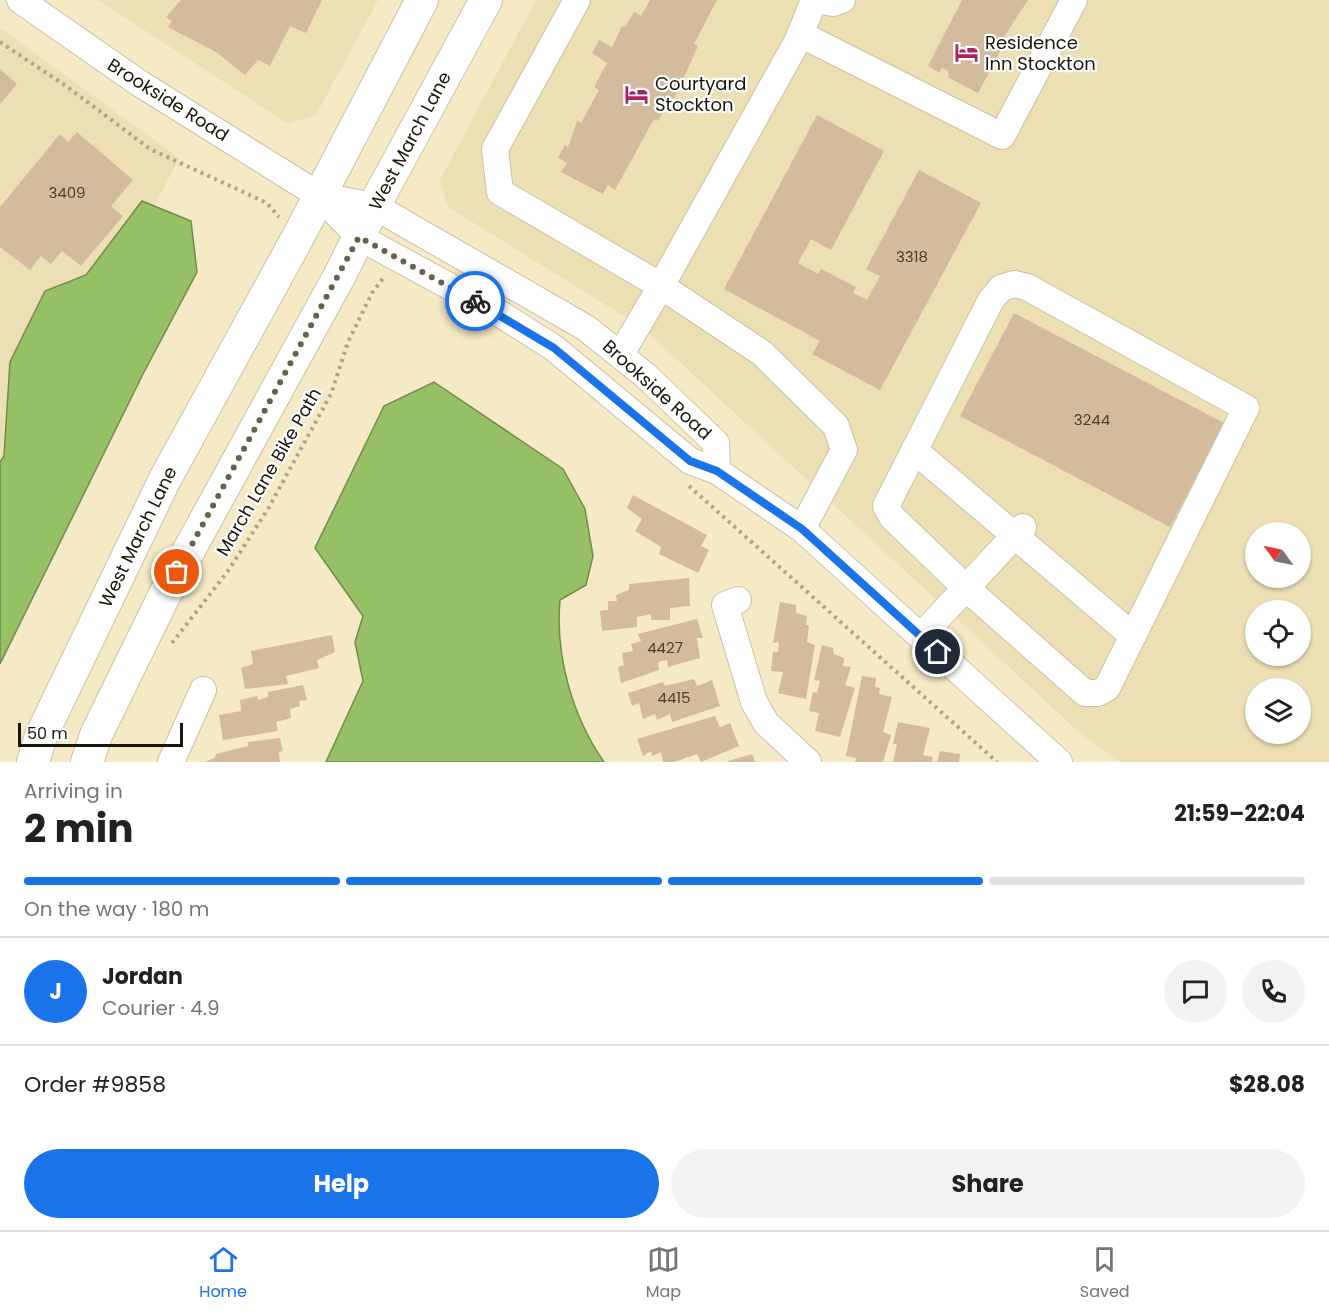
<!DOCTYPE html>
<html lang="en">
<head>
<meta charset="utf-8">
<style>
  body { margin:0; font-family:Poppins,sans-serif; background:#f2f2f2; color:#202124; height:100vh; display:flex; flex-direction:column; font-size:22px; white-space:nowrap }
  * { box-sizing:border-box; margin:0 }
  p { font-size:20px; color:#757577 }
  .icon { flex:none; width:33px; height:33px; fill:none; stroke:currentColor; stroke-width:2; stroke-linecap:round; stroke-linejoin:round }
  .map { position:relative; height:762px; overflow:hidden }
  .side { display:flex; flex-direction:column; background:#fff; flex:1 }
  .side>* { flex:none }
  .needle { width:39px; rotate:303deg }
  .fabs { position:absolute; left:1245px; top:522px; display:grid; gap:12px }
  .fabs a { display:grid; place-items:center; width:66px; height:66px; border-radius:50%; background:#fff; box-shadow:0 2px 4px #0004; font-size:30px }
  .scale { position:absolute; left:18px; bottom:15px; width:165px; box-sizing:border-box; padding-left:6px; border:3px solid #1a1609; border-top:0; font-size:16px; line-height:21px; white-space:nowrap; color:#1a1609; -webkit-text-stroke:4px #fff; paint-order:stroke }
  .pin { position:absolute; display:grid; place-items:center; width:51px; height:51px; color:#fff; margin:-26px; border:3px solid #fff; border-radius:50%; box-shadow:0 2px 6px #0007 }
  .courier { position:absolute; display:grid; place-items:center; width:60px; height:60px; margin:-30px; border:4px solid #1a73e8; border-radius:50%; background:#fff; color:#222; box-shadow:0 2px 8px #0007 }
  .headline em { font-style:normal; font-weight:700 }
  .headline div { display:flex; flex-direction:column-reverse }
  .headline { display:flex; align-items:center; justify-content:space-between; height:102px; padding:0 24px }
  h1 { font-size:39px; font-weight:700; line-height:45px }
  .bar { display:grid; grid-template-columns:repeat(4,1fr); gap:9px 6px; align-content:center; height:72px; padding:0 24px }
  .bar i { height:8px; border-radius:4px; background:#e0e0e0 }
  .bar .on { background:#1a73e8 }
  .bar p { grid-column:span 4 }
  .line { display:flex; align-items:center; gap:15px; padding:0 24px; border-top:2px solid #e0e0e0 }
  .line div { flex:1 }
  .round { display:grid; place-items:center; flex:none; width:63px; height:63px; border-radius:32px; background:#f2f2f2 }
  .button { display:flex; gap:12px; margin-top:auto; padding:12px 24px }
  .button a { flex:1; height:69px; border-radius:36px; background:#1a73e8; color:#fff; font-size:24px; font-weight:700; line-height:69px; text-align:center }
  .button a+a { background:#f2f2f2; color:#202124 }
  .dock { display:flex; justify-content:space-around; align-items:center; height:84px; border-top:2px solid #e0e0e0; background:#fff; font-size:16px; color:#757577 }
  .dock a { display:grid; justify-items:center; gap:3px }
  .dock .on { color:#1a73e8 }
  .map>svg:first-child { display:block }
</style>
</head>
<body>
<div class="map">
<svg width="1329" height="762" viewBox="0 0 1329 762">
  <rect width="100%" height="100%" fill="#f5e9c6"/>
  <path fill="#eddfb4" fill-rule="evenodd" d="M98,0H378L316,115L288,124Z
    M536,0H1329V762H1120L1081,734L643,328L448,207L440,180ZM1256,532H1300V578H1256ZM1256,610H1300V656H1256ZM1256,688H1300V734H1256Z
    M0,28L179,158L119,276L0,483Z"/>
  <path fill="#96c066" stroke="#718d4a" stroke-width="1.5" d="M142,201L191,221L197,272L143,374L0,664V462L4,456L10,362L45,291L86,275Z
    M434,382L563,469L585,509L593,556L586,585L560,600C555,655 572,716 604,762H326L363,681L355,642L363,616L315,548L384,406Z"/>
  <path fill="#d3bb9e" d="M181,0H322L306,33L290,26L270,66L258,60L245,75L216,52L168,27L172,21L166,17Z
    M650,0H717L694,44L698,46L674,99L671,97L658,121L654,119L615,190L608,185L603,194L561,172L567,163L558,158L565,145L568,147L577,121L581,123L599,90L594,87L607,63L592,53L599,40L612,47L622,26L625,27L634,12L641,16Z
    M962,0H1028L1004,37L1007,38L994,63L991,62L988,68L991,69L978,93L949,78L948,71L942,68L940,73L928,66Z
    M0,69L17,84L0,104Z
    M817,115L884,151L831,250L811,239L798,263L818,274L821,269L856,287L853,293L867,300L880,276L866,269L919,170L981,203L880,390L812,354L820,341L724,289Z
    M77,132L133,180L111,206L123,216L81,266L62,251L51,264L41,256L30,270L0,247V207L60,134L68,142Z
    M1014,313L1224,423L1170,527L960,416Z
    M633,495L707,535L701,546L709,550L698,573L659,554L661,547L635,531L642,519L627,508Z
    M689,578L690,606L670,608V620H651V614L637,617V627L602,631L600,611L608,610V601H617L616,595L629,590V584Z
    M780,602L796,605V613L807,616L806,625H809L807,642L815,645L806,699L778,693L783,672L771,671L773,652H778L779,642L773,643Z
    M697,619L703,638H697L700,658L668,667L667,660L658,662L659,670L621,683L618,667L624,665L622,653L633,651L631,644L641,641L638,634Z
    M332,635L335,652L317,660L319,668L286,676L288,684L245,689L241,668L253,664L251,651Z
    M822,645L833,648L834,654L844,658L843,666L851,667L845,685L855,688L840,737L815,731L819,713L809,711L813,692L817,693L820,681L814,680Z
    M862,676L876,678L875,687L880,688L879,694L892,697L883,732L891,735L883,762H855L856,758L846,756Z
    M694,679L697,686L712,680L720,706L672,722L670,714L657,720L655,714L643,719L639,703L632,706L628,693L663,682L665,686Z
    M303,685L307,700L299,701L300,706L290,709L291,718L276,722L278,731L223,740L219,715L241,711L240,700L257,696L258,700L268,697V692Z
    M715,716L720,727L730,723L739,746L701,762L697,754L674,762H663L661,752L652,756L651,751L643,756L637,739Z
    M898,722L930,728L923,755L933,757L932,762H893L897,744H893Z
    M280,738L283,751L279,752L280,762H205L215,758L216,754L248,746V742Z
    M940,751L960,754L959,762H937Z
    M752,754L755,762H728V761Z"/>
  <g fill="none" stroke-linecap="round" stroke-linejoin="round">
    <defs>
      <path id="minor" d="M20,0L139,83L320,196L359,237L502,315L554,348L690,461L717,471L802,529L1059,762
        M577,0L495,149L500,192L661,286L762,353L836,426L844,450L802,529
        M817,0L833,3L842,0
        M800,34L1002,136L1074,0
        M320,196L374,206L586,328L646,376L716,443L717,471
        M1014,284L1027,287L1246,408L1107,688L1098,693H1085L966,588L892,517L886,506L991,300L1001,288Z
        M621,354L661,286L798,40L814,0
        M914,450L1133,636
        M738,600L725,605L754,702L766,723L808,762
        M921,636L1023,527
        M171,762L203,690"/>
      <path id="major" d="M33,762L41,736L165,479L297,239L422,0
        M87,762L96,735L166,592L341,273L374,206L486,0"/>
    </defs>
    <use href="#minor" stroke="#ccc19f" stroke-width="28"/>
    <use href="#major" stroke="#ccc19f" stroke-width="34"/>
    <path stroke="#aea489" stroke-width="4" stroke-dasharray="3 4.5" stroke-linecap="butt" d="M0,42L66,86L150,149L267,203L279,217
      M689,486L997,762
      M172,643L228,571L268,509L331,394L348,342L372,293L384,277"/>
    <use href="#minor" stroke="#fff" stroke-width="26"/>
    <use href="#major" stroke="#fff" stroke-width="32"/>
  </g>
  <g fill="none" stroke-linecap="round" stroke-linejoin="round">
    <path stroke="#67604b" stroke-width="6" stroke-dasharray="0 10.8" d="M177,572L359,237L475,301"/>
    <path stroke="#1a73e8" stroke-width="8" d="M475,301L554,348L690,461L717,471L802,529L938,652"/>
  </g>
  <defs>
    <symbol id="hotel-bare" viewBox="-9 -9 18 18"><path d="M-6-4.5h1.5V1H6V5H4.5V3h-9V5H-6ZM-4 0a1.8 1.8 0 1 1 3.6 0ZM.5 0V-2.5h3Q6-2.5 6 0Z" fill="#ac2161" stroke="#fff" stroke-width="2.5" paint-order="stroke"/></symbol>
  </defs>
  <g fill-rule="evenodd">
    <use href="#hotel-bare" x="950" y="36" width="33" height="33"/>
    <use href="#hotel-bare" x="620" y="78" width="33" height="33"/>
  </g>
  <g text-anchor="middle" stroke-width="4.5" stroke-linejoin="round" paint-order="stroke">
    <g font-size="15" fill="#483f2e">
      <text x="67" y="198">3409</text>
      <text x="912" y="262">3318</text>
      <text x="1092" y="425">3244</text>
      <text x="665" y="653">4427</text>
      <text x="674" y="703">4415</text>
    </g>
    <g font-size="18" fill="#1a1609" stroke="#fff" text-anchor="start">
      <text x="985" y="49">Residence<tspan x="985" dy="21">Inn Stockton</tspan></text>
      <text x="655" y="90">Courtyard<tspan x="655" dy="21">Stockton</tspan></text>
    </g>
    <g font-size="18" fill="#1a1609" stroke="#fff">
      <text transform="translate(168 100) rotate(32)" y="6">Brookside Road</text>
      <text transform="translate(410 141) rotate(-62)" y="6">West March Lane</text>
      <text transform="translate(657 390) rotate(42)" y="6">Brookside Road</text>
      <text transform="translate(269 472) rotate(-60)" y="6">March Lane Bike Path</text>
      <text transform="translate(138 537) rotate(-64)" y="6">West March Lane</text>
    </g>
  </g>
</svg>
<div class="fabs">
<a><svg class="needle" viewBox="-14 -14 28 28"><path d="M0-13l5 13h-10z" fill="#e53935"/><path d="M0 13l5-13h-10z" fill="#757577"/></svg></a>
<a><svg class="icon" aria-label="locate" viewBox="0 0 24 24"><circle cx="12" cy="12" r="6"/><path d="M12 2v4M12 18v4M2 12h4M18 12h4"/></svg></a>
<a><svg class="icon" aria-label="layers" viewBox="0 0 24 24"><path d="M12 4l9 5-9 5-9-5zM3 14l9 5 9-5"/></svg></a>
</div>
<div class="scale">50 m</div>
<div class="pin" style="left:177px;top:572px;background:#ea580c"><svg class="icon" aria-label="bag" viewBox="0 0 24 24"><path d="M5 8h14l-1 12H6zM9 8a3 3 0 0 1 6 0"/></svg></div>
<div class="pin" style="left:938px;top:652px;background:#1f2937"><svg class="icon" aria-label="home" viewBox="0 0 24 24"><path d="M3 11l9-7 9 7M6 9v11h12V9"/></svg></div>
<div class="courier" style="left:475px;top:301px"><svg class="icon" aria-label="bike" viewBox="0 0 24 24"><circle cx="6" cy="16" r="4"/><circle cx="18" cy="16" r="4"/><path d="M6 16l4-8h5l3 8M10 8l3 8H6M13 5h3"/></svg></div>
</div>
<section class="side">
<div class="headline"><div><h1>2 min</h1><p>Arriving in</p></div><em>21:59–22:04</em></div>
<div class="bar"><i class="on"></i><i class="on"></i><i class="on"></i><i></i><p>On the way · 180 m</p></div>
<div class="line" style="height:108px"><b class="round" style="background:#1a73e8;color:#fff">J</b><div><b>Jordan</b><p>Courier · 4.9</p></div><a class="round"><svg class="icon" aria-label="chat" viewBox="0 0 24 24"><path d="M4 5h16v11H9l-5 4z"/></svg></a><a class="round"><svg class="icon" aria-label="phone" viewBox="0 0 24 24"><path d="M5 4h4l2 5-3 2q2 4 5 5l2-3 5 2v4C11 20 4 13 5 4z"/></svg></a></div>
<div class="line" style="height:78px"><div>Order #9858</div><b>$28.08</b></div>
<div class="button"><a>Help</a><a>Share</a></div>
</section>
<nav class="dock">
<a class="on"><svg class="icon" aria-label="home" viewBox="0 0 24 24"><path d="M3 11l9-7 9 7M6 9v11h12V9"/></svg>Home</a>
<a><svg class="icon" aria-label="map" viewBox="0 0 24 24"><path d="M3 6l6-2 6 2 6-2v14l-6 2-6-2-6 2zM9 4v14M15 6v14"/></svg>Map</a>
<a><svg class="icon" aria-label="saved" viewBox="0 0 24 24"><path d="M7 4h10v16l-5-4-5 4z"/></svg>Saved</a>
</nav>
</body>
</html>
